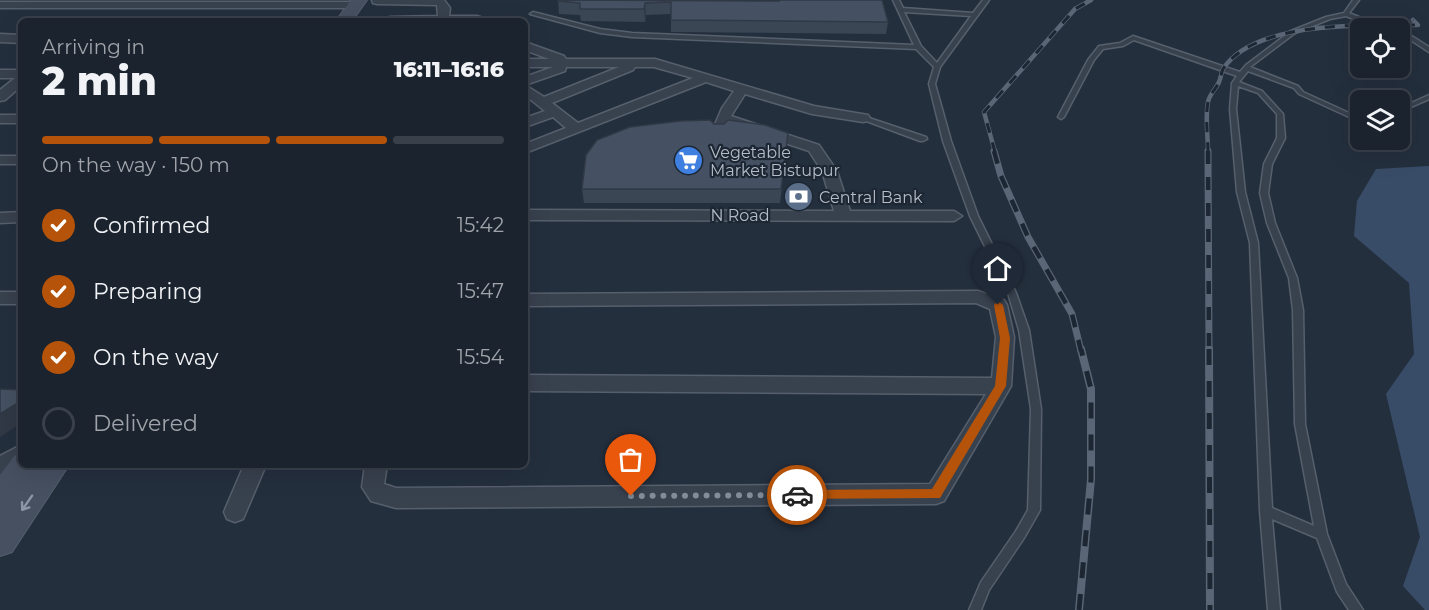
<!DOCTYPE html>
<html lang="en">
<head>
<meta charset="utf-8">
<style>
  body { margin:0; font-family:Montserrat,sans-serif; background:#242b36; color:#f1f3f6; height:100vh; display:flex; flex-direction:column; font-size:22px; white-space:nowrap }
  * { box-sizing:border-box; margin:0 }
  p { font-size:20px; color:#a0a4aa }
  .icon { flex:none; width:33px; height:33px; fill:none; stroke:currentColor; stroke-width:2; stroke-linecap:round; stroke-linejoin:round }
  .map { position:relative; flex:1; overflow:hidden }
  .drawer { position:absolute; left:18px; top:18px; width:510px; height:450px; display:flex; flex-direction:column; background:#1b232e; border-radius:9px; box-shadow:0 6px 24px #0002,0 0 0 2px #39404a }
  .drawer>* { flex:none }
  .controls { position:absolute; left:1350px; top:18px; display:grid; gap:12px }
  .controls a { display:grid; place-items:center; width:60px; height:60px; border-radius:9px; background:#1b232e; box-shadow:0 6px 24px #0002,0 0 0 2px #39404a; font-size:30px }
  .pin { position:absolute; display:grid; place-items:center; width:51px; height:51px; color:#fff; margin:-62px -26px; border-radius:50% 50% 50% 0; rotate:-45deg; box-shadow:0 0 6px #0007 }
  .pin .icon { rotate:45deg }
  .courier { position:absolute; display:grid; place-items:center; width:60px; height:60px; margin:-30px; border:4px solid #b45309; border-radius:50%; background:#fff; color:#222; box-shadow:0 2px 8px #0007 }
  .head em { font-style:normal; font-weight:800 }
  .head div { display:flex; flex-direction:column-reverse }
  .head { display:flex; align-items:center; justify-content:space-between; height:102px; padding:0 24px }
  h1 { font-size:39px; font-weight:800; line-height:45px }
  .bar { display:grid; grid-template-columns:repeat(4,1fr); gap:9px 6px; align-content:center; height:72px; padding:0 24px }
  .bar i { height:8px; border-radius:4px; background:#39404a }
  .bar .current { background:#b45309 }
  .bar p { grid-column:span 4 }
  ol { padding:0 24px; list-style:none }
  li { display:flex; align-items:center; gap:18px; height:66px }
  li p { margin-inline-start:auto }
  li .icon { padding:6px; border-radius:50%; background:#b45309; color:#fff; stroke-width:4 }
  li:last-child { color:#a0a4aa }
  li i { width:33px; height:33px; border:3px solid #39404a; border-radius:50% }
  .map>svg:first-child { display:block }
</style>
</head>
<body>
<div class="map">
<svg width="1429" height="610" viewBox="0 0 1429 610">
  <rect width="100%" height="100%" fill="#242f3e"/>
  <path fill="#394c67" d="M1429,166V610H1425L1403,586L1420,537L1386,394L1414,354L1409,283L1354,236L1357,201L1376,169Z"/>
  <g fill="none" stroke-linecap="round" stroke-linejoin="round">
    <defs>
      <path id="lane" d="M893,0H899L903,8L973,13L983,0H989L940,67L935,84L951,141L978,216L1016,293L1029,330L1041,409L1040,510L1024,538L989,590L981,610H969L981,582L1016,531L1028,510L1031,409L1019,330L1008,293L970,216L943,141L929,84L934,67L916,49L632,37L600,33L530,14L533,12L600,29L632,33L914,45ZM904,12L971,16L937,63L921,46Z
        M1353,0H1359L1349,13L1383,27L1384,28H1377L1346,16L1330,19L1295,33L1250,67L1298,86L1303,92L1360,118V122L1299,94L1294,88L1248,71L1239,82L1262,91L1283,114L1285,138L1272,164L1268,193L1275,223L1297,278L1303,310L1305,424L1327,534L1346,584L1363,610H1349L1337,592L1317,538L1272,519L1280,610H1268L1260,511L1250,243L1237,192L1230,109L1232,83L1237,76L1134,40L1123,46L1103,49L1094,60L1064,117L1061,119L1058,117L1088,60L1099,46L1120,43L1133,36L1240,72L1246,65L1291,31L1326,17L1344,13ZM1238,86L1258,93L1277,114V138L1264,164L1260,193L1267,223L1289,278L1293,310L1295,424L1314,526L1272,508L1258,243L1245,192L1236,109Z
        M1400,32L1410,35L1429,47V52L1406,37L1400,36Z
        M1429,95V99L1400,112V108Z
        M863,116L926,137L927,139L923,141H920L861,119L860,118Z"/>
      <path id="street" d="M372,0H444L450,8L449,16H477L492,21H385L386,18L390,17L438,16L437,5L377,4L373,3Z
        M0,2H356L362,5L356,8H0Z
        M0,34L21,35V43L0,42Z
        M525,42L564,56L566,59H655L814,106L868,115L870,118L868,121L863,122L812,114L745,94L731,116L819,145L837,171L850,211H954L962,216L954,221L525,220V210L834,211L822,171L809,151L728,124L725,132H715L713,129L722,108L734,91L706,82L525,153V144L566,128L553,117L525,127V118L545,111L525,95V85L544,97L619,67H566L565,71L525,85V77L553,67H525V59H549L525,50ZM635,67H654L693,78L578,123L552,103L633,70Z
        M0,70H21V86L5,100L0,101V90L15,78H0Z
        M0,115H21V123H0Z
        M0,156H21V164H0Z
        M21,212V222L0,223V213Z
        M978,291L1004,300L1007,305L1014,337L1011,386L944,501L936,504L396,508L371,501L362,487L365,465H387L384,484L396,488L930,484L986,394L525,391V375L992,378L996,337L990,309L976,303L525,306V294Z
        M0,292H21V304H0Z
        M21,445L22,465L0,477V456Z
        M244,465H266L243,519L235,522L227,519L224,512Z"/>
      <path id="secondary" d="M351,0H367L352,21H336Z
        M21,453V465H69L12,552L0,556V475L14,456Z"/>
    </defs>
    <use href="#lane" stroke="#565f6c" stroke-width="3"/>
    <use href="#street" stroke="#565f6c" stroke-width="3"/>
    <use href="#secondary" stroke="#565f6c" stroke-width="2"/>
    <use href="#lane" fill="#38414e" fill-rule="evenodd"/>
    <use href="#street" fill="#38414e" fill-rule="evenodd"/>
    <use href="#secondary" fill="#465061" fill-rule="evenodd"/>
    <defs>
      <path id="rail-far2" d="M995,152L984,112L1075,9L1091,0
        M1208,152C1208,136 1205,118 1208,102C1209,95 1216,89 1219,82C1221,78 1221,73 1223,69C1255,20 1367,25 1418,25L1413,20"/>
      <path id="rail-far1" d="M994,151L1001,176L1028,237L1072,314L1081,351
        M1208,151L1209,351"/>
      <path id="rail" d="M1209,349L1210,610
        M1079,610L1091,479V389L1081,349"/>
    </defs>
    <use href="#rail-far2" stroke="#5a6575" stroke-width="4.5"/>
    <use href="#rail-far1" stroke="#5a6575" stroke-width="7"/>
    <use href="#rail" stroke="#5a6575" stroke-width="8"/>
    <use href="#rail-far2" stroke="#1d2633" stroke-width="3" stroke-dasharray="10" stroke-linecap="butt"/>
    <use href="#rail-far1" stroke="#1d2633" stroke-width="4.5" stroke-dasharray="13" stroke-linecap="butt"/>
    <use href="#rail" stroke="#1d2633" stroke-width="5" stroke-dasharray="16" stroke-linecap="butt"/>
  </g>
  <path fill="#3b4654" d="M558,1H681L888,22L886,34L671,32V14L646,15L645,22L581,21L580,15L559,14Z
    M714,124L788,133L780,203H584L582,189Z"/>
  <path fill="#303945" d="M645,3L646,15L645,22L644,9Z
    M21,401V423L0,437V414Z"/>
  <path fill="#455162" stroke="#303945" stroke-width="1.5" d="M558,0L779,1L780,0H882L888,22L671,20V2L645,3L644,9H580V3L558,1Z
    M710,120L714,124H724L728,120L765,125L788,133L781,189H582L586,155L597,140L630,127L680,121Z
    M0,389L21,390V401L0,414Z"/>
  <defs><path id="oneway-shaft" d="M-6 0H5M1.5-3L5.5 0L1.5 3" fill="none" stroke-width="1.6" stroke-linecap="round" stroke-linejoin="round" transform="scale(1.5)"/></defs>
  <use stroke="#8e96a5" href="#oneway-shaft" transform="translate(27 503) rotate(125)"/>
  <path fill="#b45309" d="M998,301L1003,305L1010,338L1006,386L940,498L792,499L791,495L797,490L932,489L995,386L1000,338L994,305Z"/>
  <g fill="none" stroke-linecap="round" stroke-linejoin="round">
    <path stroke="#828b98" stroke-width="6" stroke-dasharray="0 10.8" d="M631,496L797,495"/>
  </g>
  <defs>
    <symbol id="supermarket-disc" viewBox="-11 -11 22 22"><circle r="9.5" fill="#3f7fe0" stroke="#1d2633"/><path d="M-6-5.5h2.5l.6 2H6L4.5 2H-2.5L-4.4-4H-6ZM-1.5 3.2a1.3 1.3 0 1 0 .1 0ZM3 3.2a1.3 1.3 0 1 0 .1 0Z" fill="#fff"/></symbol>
    <symbol id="bank-disc" viewBox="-11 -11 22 22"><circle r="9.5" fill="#5c6f8a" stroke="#1d2633"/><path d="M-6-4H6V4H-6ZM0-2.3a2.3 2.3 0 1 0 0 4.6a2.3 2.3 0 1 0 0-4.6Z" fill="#fff"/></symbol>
  </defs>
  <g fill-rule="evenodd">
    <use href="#supermarket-disc" x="672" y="144" width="33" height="33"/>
    <use href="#bank-disc" x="782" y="180" width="33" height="33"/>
  </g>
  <g text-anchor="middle" stroke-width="4.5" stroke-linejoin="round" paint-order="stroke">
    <g font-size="16" fill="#b4bcc9" stroke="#1d2633" text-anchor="start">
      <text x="710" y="158">Vegetable<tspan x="710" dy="18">Market Bistupur</tspan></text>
      <text x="819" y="203">Central Bank</text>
    </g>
    <g font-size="16" fill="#b4bcc9" stroke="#1d2633">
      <text x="740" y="221">N Road</text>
    </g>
  </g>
</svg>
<div class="controls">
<a><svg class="icon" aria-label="locate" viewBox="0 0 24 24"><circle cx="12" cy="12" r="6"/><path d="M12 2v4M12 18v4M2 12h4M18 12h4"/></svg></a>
<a><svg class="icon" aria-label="layers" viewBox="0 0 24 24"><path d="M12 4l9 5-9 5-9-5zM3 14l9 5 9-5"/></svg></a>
</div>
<div class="pin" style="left:631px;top:496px;background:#ea580c"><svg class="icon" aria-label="bag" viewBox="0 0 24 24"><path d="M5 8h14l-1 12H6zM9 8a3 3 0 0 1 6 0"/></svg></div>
<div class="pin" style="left:998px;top:305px;background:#1f2937"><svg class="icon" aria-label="home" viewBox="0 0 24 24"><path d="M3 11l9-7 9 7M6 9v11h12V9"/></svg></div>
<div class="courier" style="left:797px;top:495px"><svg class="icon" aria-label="car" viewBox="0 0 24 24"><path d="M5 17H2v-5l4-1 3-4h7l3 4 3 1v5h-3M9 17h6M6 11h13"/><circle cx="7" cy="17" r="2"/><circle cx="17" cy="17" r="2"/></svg></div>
<section class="drawer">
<div class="head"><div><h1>2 min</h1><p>Arriving in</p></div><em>16:11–16:16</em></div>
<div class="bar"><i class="current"></i><i class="current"></i><i class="current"></i><i></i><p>On the way · 150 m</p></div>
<ol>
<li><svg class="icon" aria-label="check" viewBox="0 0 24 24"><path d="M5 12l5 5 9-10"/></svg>Confirmed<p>15:42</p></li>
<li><svg class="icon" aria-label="check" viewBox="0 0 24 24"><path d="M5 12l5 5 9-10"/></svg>Preparing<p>15:47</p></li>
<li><svg class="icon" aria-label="check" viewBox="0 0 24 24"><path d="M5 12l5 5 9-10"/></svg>On the way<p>15:54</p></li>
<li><i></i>Delivered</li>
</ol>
</section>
</div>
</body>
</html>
